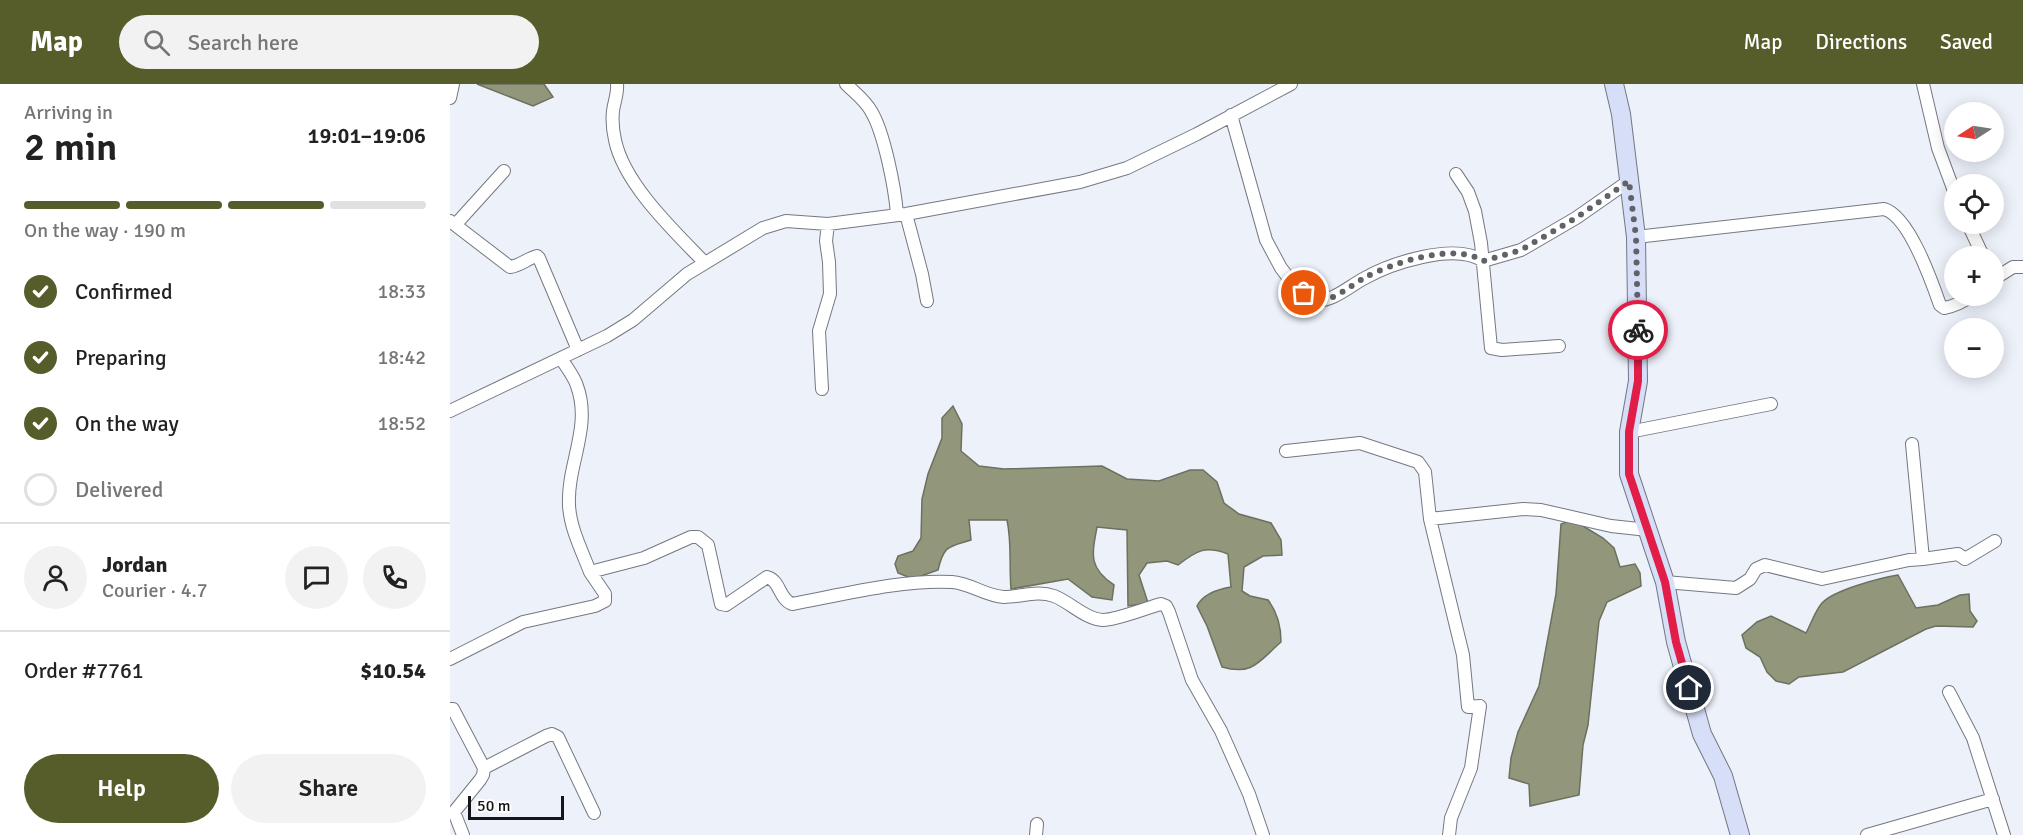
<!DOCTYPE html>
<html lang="en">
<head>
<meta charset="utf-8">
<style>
  body { margin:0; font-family:Signika,sans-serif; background:#f2f2f2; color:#222; height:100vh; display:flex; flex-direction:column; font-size:22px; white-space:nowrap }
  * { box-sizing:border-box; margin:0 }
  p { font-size:20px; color:#767676 }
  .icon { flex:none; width:33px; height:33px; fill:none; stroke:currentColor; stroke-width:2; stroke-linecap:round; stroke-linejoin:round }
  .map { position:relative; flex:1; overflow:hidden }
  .drawer { display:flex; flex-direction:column; background:#fff; width:450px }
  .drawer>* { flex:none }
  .needle { width:39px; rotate:258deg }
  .buttons { position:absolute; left:1494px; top:18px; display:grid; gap:12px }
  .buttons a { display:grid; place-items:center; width:60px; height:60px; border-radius:50%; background:#fff; box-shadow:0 3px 15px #0003; font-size:30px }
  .scale { position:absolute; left:18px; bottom:15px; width:96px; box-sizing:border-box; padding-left:6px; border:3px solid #141519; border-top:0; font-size:16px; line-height:21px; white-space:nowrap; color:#141519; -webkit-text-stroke:4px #fefefe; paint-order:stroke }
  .pin { position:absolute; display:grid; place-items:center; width:51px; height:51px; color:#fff; margin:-26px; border:3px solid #fff; border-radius:50%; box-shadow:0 2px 6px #0007 }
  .courier { position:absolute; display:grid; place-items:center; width:60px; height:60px; margin:-30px; border:4px solid #e11d48; border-radius:50%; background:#fff; color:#222; box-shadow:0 2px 8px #0007 }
  .head em { font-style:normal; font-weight:600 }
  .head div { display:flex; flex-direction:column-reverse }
  .head { display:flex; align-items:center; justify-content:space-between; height:102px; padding:0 24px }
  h1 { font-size:39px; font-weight:600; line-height:45px }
  .bar { display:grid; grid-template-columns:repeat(4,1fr); gap:9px 6px; align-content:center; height:72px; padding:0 24px }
  .bar i { height:8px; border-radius:4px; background:#e0e0e0 }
  .bar .selected { background:#565d2b }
  .bar p { grid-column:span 4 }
  .line { display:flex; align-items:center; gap:15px; padding:0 24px; border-top:2px solid #e0e0e0 }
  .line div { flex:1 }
  .round { display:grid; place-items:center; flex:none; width:63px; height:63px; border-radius:32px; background:#f2f2f2 }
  ol { padding:0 24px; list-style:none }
  li { display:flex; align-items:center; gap:18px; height:66px }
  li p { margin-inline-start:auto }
  li .icon { padding:6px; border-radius:50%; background:#565d2b; color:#fff; stroke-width:4 }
  li:last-child { color:#767676 }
  li i { width:33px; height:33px; border:3px solid #e0e0e0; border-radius:50% }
  .action { display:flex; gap:12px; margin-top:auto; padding:12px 24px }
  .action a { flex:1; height:69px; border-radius:36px; background:#565d2b; color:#fff; font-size:24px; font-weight:600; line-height:69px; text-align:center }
  .action a+a { background:#f2f2f2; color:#222 }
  header { display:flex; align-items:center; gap:36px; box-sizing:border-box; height:84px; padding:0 30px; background:#565d2b; color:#fff }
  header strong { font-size:28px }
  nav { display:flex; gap:33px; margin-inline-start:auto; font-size:21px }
  .search { width:420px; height:54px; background:#f2f2f2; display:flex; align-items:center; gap:15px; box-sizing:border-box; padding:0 21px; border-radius:33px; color:#767676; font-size:22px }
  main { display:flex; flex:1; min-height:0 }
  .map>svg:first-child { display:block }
</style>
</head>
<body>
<header>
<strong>Map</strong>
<div class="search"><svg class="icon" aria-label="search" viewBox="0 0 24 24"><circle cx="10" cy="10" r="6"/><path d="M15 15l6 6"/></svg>Search here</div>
<nav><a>Map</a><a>Directions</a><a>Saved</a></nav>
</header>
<main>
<section class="drawer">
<div class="head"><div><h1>2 min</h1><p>Arriving in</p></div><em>19:01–19:06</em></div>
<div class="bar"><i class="selected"></i><i class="selected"></i><i class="selected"></i><i></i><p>On the way · 190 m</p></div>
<ol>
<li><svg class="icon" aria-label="check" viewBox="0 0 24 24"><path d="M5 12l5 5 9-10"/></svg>Confirmed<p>18:33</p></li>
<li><svg class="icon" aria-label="check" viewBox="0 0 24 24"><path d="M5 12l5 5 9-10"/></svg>Preparing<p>18:42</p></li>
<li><svg class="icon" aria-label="check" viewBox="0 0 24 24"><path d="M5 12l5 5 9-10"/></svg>On the way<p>18:52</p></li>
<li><i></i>Delivered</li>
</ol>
<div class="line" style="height:108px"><a class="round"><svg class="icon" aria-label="person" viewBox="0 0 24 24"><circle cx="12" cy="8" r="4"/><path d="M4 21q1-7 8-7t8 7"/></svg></a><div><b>Jordan</b><p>Courier · 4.7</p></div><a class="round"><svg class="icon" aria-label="chat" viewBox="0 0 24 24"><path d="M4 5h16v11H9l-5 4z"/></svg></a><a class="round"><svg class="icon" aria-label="phone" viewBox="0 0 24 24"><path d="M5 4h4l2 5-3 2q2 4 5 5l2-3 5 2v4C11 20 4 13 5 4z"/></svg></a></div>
<div class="line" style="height:78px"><div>Order #7761</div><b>$10.54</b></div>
<div class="action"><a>Help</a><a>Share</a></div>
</section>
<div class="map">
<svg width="1573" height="751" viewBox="0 0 1573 751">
  <rect width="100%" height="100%" fill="#edf1fa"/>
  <path fill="#92977b" stroke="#6c705e" stroke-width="1.5" d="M27,0H94L103,13L83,22Z
    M503,322L512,340L511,367L529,382L554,385L652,382L677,395L709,397L740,386H753L767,398L774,419L789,430L821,439L831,456L832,471L813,472L794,483L792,507L800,512L818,516C828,529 831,542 831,558C809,577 803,592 772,583L757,542L747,522C753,510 769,505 781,503L778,470C755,461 746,467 728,481L717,477L697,479L689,491L698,519L678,522L677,446L647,443C642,470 638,484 664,501L662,516L642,513L618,495L561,505C559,482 562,459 557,436H519L521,456C498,463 494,461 488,486L463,495L448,489L445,480L448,472L463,467L471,454L472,415L478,390L492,354V334Z
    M1123,436L1153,454L1164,464L1170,483L1185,480L1190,489L1191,502L1157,518L1149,537L1138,641L1133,661L1129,711L1080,722L1079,700L1059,694L1061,674L1068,648L1089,602L1106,510L1111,440Z
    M1448,491L1466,524L1488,521L1510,511L1519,510L1520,527L1527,537L1523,543L1486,542L1476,545L1393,588L1349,593L1339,600L1326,597L1317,588L1310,573L1296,564L1292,551L1307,538L1321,532L1356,549C1361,540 1365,527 1372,519C1384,506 1430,494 1448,491Z"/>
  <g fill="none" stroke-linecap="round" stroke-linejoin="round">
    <defs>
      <path id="street" d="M167,0C168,10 164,18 163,27C162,36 163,47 165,56C174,100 224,147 255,179
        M396,0C405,9 415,16 421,27C434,48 445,104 447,130
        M1473,0L1488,64L1504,107
        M0,14L3,0
        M781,31L816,156L831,184L844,201L863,217C882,218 897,204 913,195C941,179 1005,158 1033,177L1071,166L1126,134L1179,97
        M1006,90L1018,108L1025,127L1031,159L1041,264L1052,266L1109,262
        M456,130L472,190L477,217
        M0,137L60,183C70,182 78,174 87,172L89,174L128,266
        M6,140L54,87
        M1518,140L1533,172
        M1186,153L1434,125C1459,132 1482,198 1490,221L1494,224C1505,222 1513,218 1521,212
        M1544,195L1563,183H1573
        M111,274C116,283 124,292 127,302C142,343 117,380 119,421C120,444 132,467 140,488
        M372,305L369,247L380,210L379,178L376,157L378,140
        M0,327L157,252L183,236L237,190L313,144L336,137L378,140L456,130L630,98L677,84L747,50L841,0
        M1179,348L1321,320
        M836,367L910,359L968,378L975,388L980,435L1013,571L1018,623L1030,622L1021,684L1001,734L999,751
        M980,435L1073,425L1091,426L1161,442L1198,446
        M1473,475L1508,470L1515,475L1545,457
        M1215,498L1286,504L1300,495L1306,485L1315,481L1372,495L1459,476L1473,475L1462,360
        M0,575L73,538L145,522L155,517V510L140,488L194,474L241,453H248L258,461L271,520L276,521L317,493C330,496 329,515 342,520C391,511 453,495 502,498C520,499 535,512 554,513C571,513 587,506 604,512C620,518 635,535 653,536C667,536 696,524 711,520L716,522L719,528L742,596L771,647L799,710L813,751
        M1499,608L1523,654L1554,751
        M0,625H3L34,684L33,691L30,696L4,728L13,751
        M34,684L96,652L102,650L108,653L144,729
        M586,751L587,740
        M1417,751L1543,715"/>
      <path id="secondary" d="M1164,0L1171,30L1186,153L1188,297L1179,348V390L1215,498L1226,558L1252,650L1273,692L1290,751"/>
    </defs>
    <use href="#street" stroke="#757880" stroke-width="14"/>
    <use href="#secondary" stroke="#757880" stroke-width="20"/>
    <use href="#street" stroke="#fff" stroke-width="12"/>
    <use href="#secondary" stroke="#d6def8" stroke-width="18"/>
  </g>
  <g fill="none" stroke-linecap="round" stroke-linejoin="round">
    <path stroke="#606268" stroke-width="6" stroke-dasharray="0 10.8" d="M854,209C858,213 862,218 869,217C886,215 900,202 914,194C942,179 1004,158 1033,177L1071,166L1126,134L1179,97L1186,153L1188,246"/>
    <path stroke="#e11d48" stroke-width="8" d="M1188,246V297L1179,348V390L1215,498L1226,558L1239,604"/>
  </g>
</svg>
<div class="buttons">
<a><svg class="needle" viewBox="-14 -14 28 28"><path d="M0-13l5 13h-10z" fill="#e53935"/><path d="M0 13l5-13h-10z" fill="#767676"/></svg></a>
<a><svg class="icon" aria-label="locate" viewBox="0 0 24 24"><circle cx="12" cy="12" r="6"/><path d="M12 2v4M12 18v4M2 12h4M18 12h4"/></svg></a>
<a>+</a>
<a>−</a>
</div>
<div class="scale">50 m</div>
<div class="pin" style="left:854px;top:209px;background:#ea580c"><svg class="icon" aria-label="bag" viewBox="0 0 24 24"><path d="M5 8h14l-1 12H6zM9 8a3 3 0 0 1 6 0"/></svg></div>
<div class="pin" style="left:1239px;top:604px;background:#1f2937"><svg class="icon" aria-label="home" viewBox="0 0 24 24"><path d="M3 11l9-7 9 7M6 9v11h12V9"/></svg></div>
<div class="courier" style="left:1188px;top:246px"><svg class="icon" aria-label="bike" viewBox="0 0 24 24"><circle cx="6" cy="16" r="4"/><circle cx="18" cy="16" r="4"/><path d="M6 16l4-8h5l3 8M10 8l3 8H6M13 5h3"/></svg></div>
</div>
</main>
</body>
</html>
